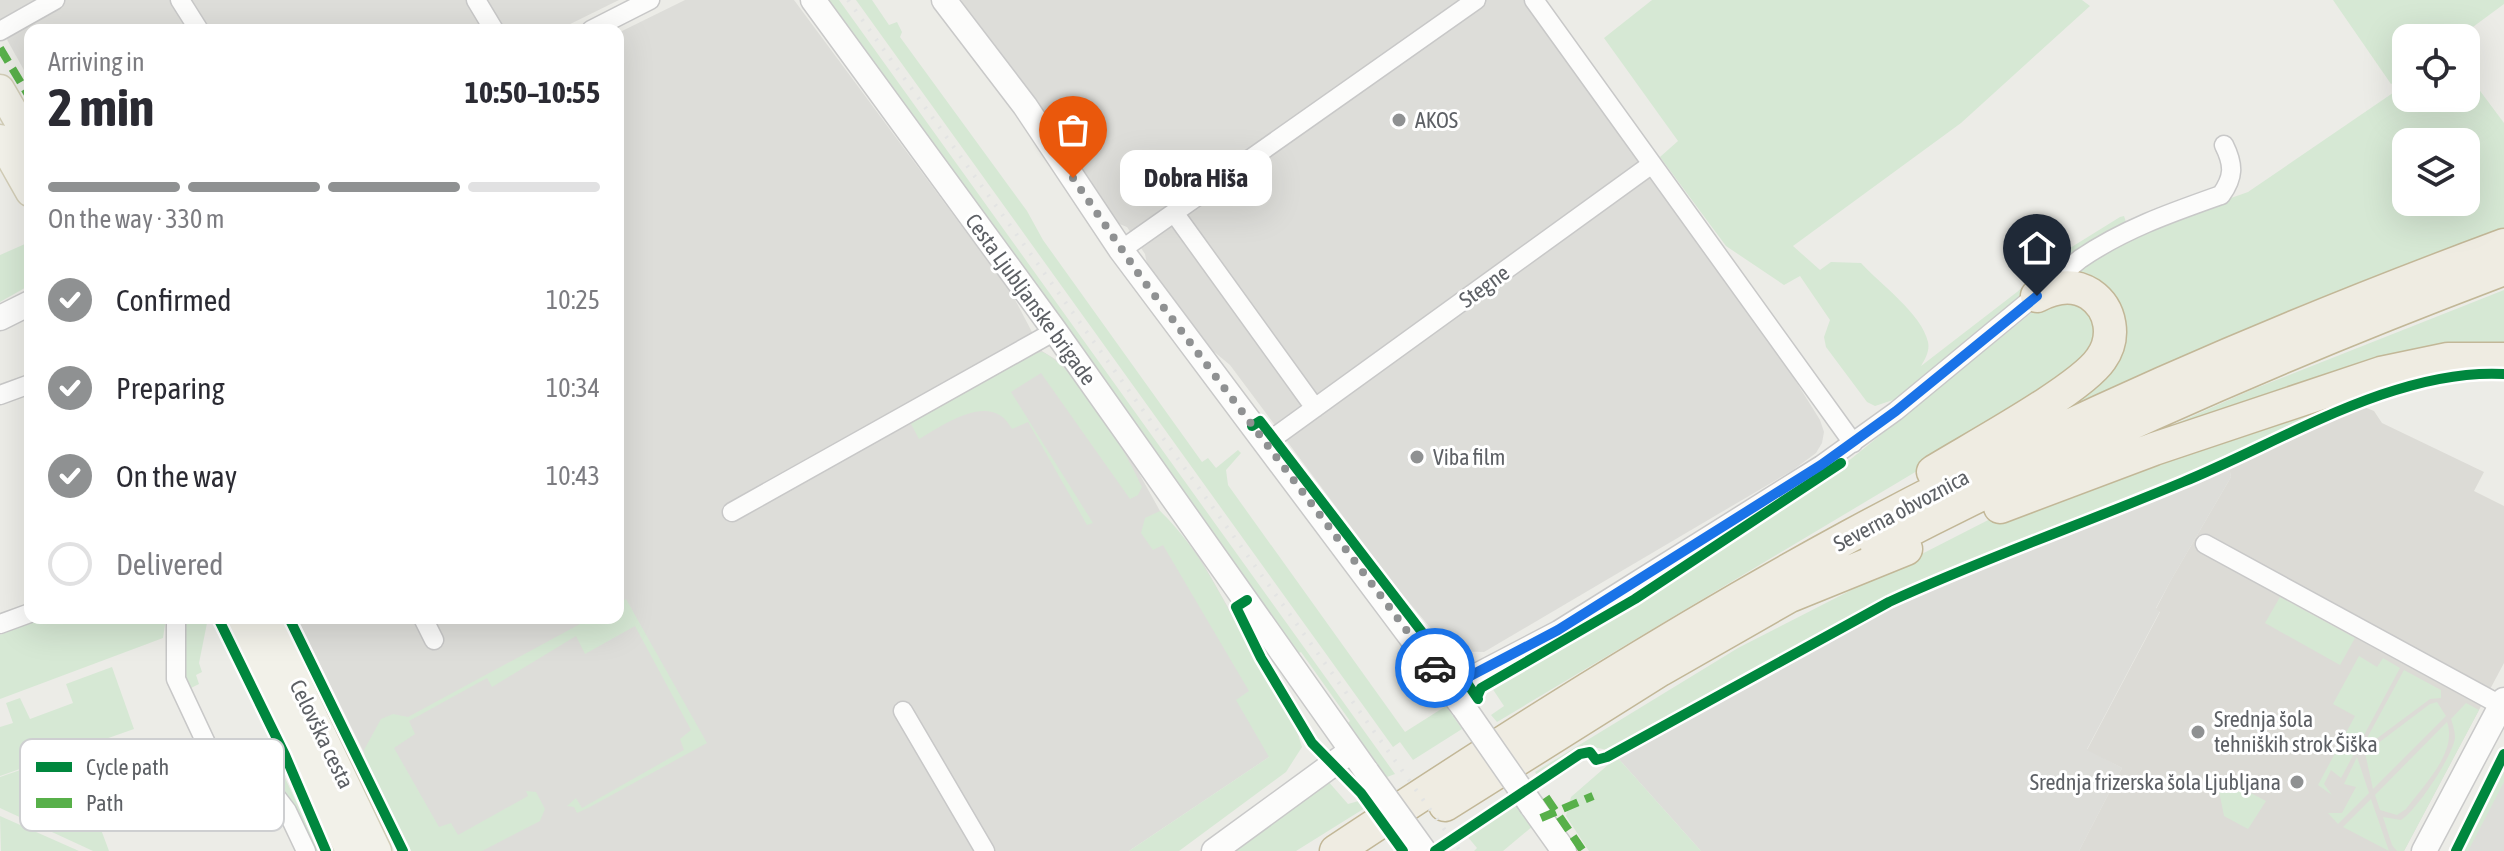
<!DOCTYPE html>
<html lang="en">
<head>
<meta charset="utf-8">
<style>
  body { margin:0; font-family:"Asap Condensed",sans-serif; background:#f7f7f7; color:#2b2b33; height:100vh; display:flex; flex-direction:column; font-size:30px; white-space:nowrap }
  * { box-sizing:border-box; margin:0 }
  p { font-size:26px; color:#7c7c81 }
  .icon { flex:none; width:44px; height:44px; fill:none; stroke:currentColor; stroke-width:2; stroke-linecap:round; stroke-linejoin:round }
  .map { position:relative; flex:1; overflow:hidden }
  .details { position:absolute; left:24px; top:24px; width:600px; height:600px; display:flex; flex-direction:column; background:#fff; border-radius:16px; box-shadow:0 8px 32px #0002 }
  .details>* { flex:none }
  .controls { position:absolute; left:2392px; top:24px; display:grid; gap:16px }
  .controls a { display:grid; place-items:center; width:88px; height:88px; border-radius:16px; background:#fff; box-shadow:0 8px 32px #0002; font-size:40px }
  .pin { position:absolute; display:grid; place-items:center; width:68px; height:68px; color:#fff; margin:-82px -34px; border-radius:50% 50% 50% 0; rotate:-45deg; box-shadow:0 0 8px #0007 }
  .pin .icon { rotate:45deg }
  .courier { position:absolute; display:grid; place-items:center; width:80px; height:80px; margin:-40px; border:6px solid #1a73e8; border-radius:50%; background:#fff; color:#222; box-shadow:0 2px 10px #0007 }
  .bubble { position:absolute; height:56px; border-radius:16px; background:#fff; box-shadow:0 8px 32px #0002; font-size:26px; font-weight:700; line-height:56px; text-align:center }
  .head em { font-style:normal; font-weight:700 }
  .head div { display:flex; flex-direction:column-reverse }
  .head { display:flex; align-items:center; justify-content:space-between; height:136px; padding:0 24px }
  h1 { font-size:52px; font-weight:700; line-height:60px }
  .bar { display:grid; grid-template-columns:repeat(4,1fr); gap:12px 8px; align-content:center; height:96px; padding:0 24px }
  .bar i { height:10px; border-radius:6px; background:#e1e1e2 }
  .bar .active { background:#8f9192 }
  .bar p { grid-column:span 4 }
  ol { padding:0 24px; list-style:none }
  li { display:flex; align-items:center; gap:24px; height:88px }
  li p { margin-inline-start:auto }
  li .icon { padding:8px; border-radius:50%; background:#8f9192; color:#fff; stroke-width:4 }
  li:last-child { color:#7c7c81 }
  li i { width:44px; height:44px; border:4px solid #e1e1e2; border-radius:50% }
  .map>svg:first-child { display:block }
</style>
</head>
<body>
<div class="map">
<svg width="2504" height="851" viewBox="0 0 2504 851">
  <rect width="100%" height="100%" fill="#ecece7"/>
  <path fill="#ddddd9" d="M0,0H619L558,30H30V81L0,27Z
    M685,0H794L1012,294L1042,351L1063,364L1135,466L1160,511L1200,558L1292,720L1299,737L1129,851H413L297,618H618V33Z
    M961,0H1528L1785,364L1820,420L1824,432L1822,443L1816,453L1793,470L1484,652L1450,651L1396,587L1230,365L1212,350L1147,264L1145,254L1127,227L1117,223Z
    M2229,467L2231,477L2171,580L2156,608L2160,611L2087,749L2122,768L2079,851H1701L1617,757L1891,606L2003,557Z
    M2504,766V851H2459Z"/>
  <path fill="#dcdbd6" d="M2364,407L2374,411L2382,423L2484,472L2474,491L2504,506V663L2404,851H2079L2122,768L2087,750L2160,612L2156,609L2171,580L2231,477L2229,467Z"/>
  <path fill="#d6e8d4" fill-rule="evenodd" d="M829,0H839L1395,774L1387,777L1347,724L1350,721L1301,652L1297,654Z
    M856,0H872L889,25L897,22L902,32L900,37L1027,211L1043,240L1202,462L1208,458L1216,468L1238,450L1241,453L1226,470L1228,485L1405,732L1446,706L1462,729L1413,760L1400,742L1393,747Z
    M1652,0H2082L2090,6L1961,123L1793,246L1820,270L1831,262L1861,263C1880,284 1922,314 1928,342C1930,351 1925,359 1921,366L2017,292L2054,258L2120,217L2124,216L2126,222L2108,232L1899,398L1875,406L1867,402L1826,347L1824,337L1830,320L1800,276L1784,285L1726,246L1660,157L1678,141L1604,38Z
    M2333,0H2504V4L2458,38H2406V74L2391,84Z
    M2466,72L2504,123V228L2304,304L2056,415L2113,360L2077,272L2146,228L2248,192L2406,84V98H2466ZM2406,142H2466V202H2406Z
    M25,244L30,255V285L0,302V255Z
    M2504,290V354L2085,464L2251,390Z
    M2056,299L2094,309L2098,348L2004,419L1497,722L1491,715L1504,706L1490,685L1841,467L2041,305Z
    M1042,352C1077,367 1126,451 1142,487L1138,495L1130,499L1041,373L1011,392L1093,523L1087,525L1028,422L1012,429C992,390 945,424 919,439L910,422L1031,354Z
    M2446,375L2394,387L2208,469L1933,579L1890,598L1612,751L1584,745L1537,775L1535,772L1738,648L2000,514L2377,380Z
    M1160,511C1202,551 1222,600 1250,649C1268,681 1292,712 1302,747L1286,772L1179,851H1129L1269,757L1236,700L1249,691L1163,545L1153,550L1141,533L1145,518Z
    M2280,597L2355,638L2340,665L2265,623Z
    M626,599L707,743L588,808L577,813L574,807L567,806L576,798L582,808L684,750L680,739L691,730L635,626L585,654L576,636L492,687L487,678L409,721L415,734L394,748L439,827L451,823L458,835L528,796L526,791L536,792L545,809L540,821L482,851H411L365,761L364,750L381,719L393,714L408,717L591,618H618V603Z
    M41,618H166L163,638L0,699V635Z
    M184,618H208L199,663L202,672L196,675L199,684L187,690L181,672Z
    M2359,656L2377,667L2383,658L2400,668L2341,778L2331,770L2324,784L2332,795L2318,785L2355,716L2333,704Z
    M112,667L134,729L0,776V727L13,723L6,703L20,698L30,719L73,703L66,684Z
    M2404,670L2441,690V698L2430,699L2360,751Z
    M2437,702L2446,716L2373,789L2365,753L2430,704Z
    M2466,703L2479,710L2404,851H2397L2392,845L2383,817L2401,820C2417,810 2452,757 2455,738C2455,731 2453,725 2451,719Z
    M2447,722C2458,752 2423,786 2406,809L2397,815L2380,810L2375,795Z
    M224,741L229,753L235,749L245,758L248,753L279,765L319,851H314L288,800L233,769L213,747Z
    M58,757L68,782L84,775L86,779L83,781L109,851H93L0,808V777Z
    M1617,757L1701,851H1589L1566,816L1571,797Z
    M2357,757L2369,793L2338,824L2328,813H2342L2356,787L2344,784Z
    M2504,766V782L2468,851H2459Z
    M1327,780L1348,804L1362,800L1365,808L1296,851H1230Z
    M2226,780L2266,801L2248,829L2224,816L2219,791Z
    M2371,799L2389,851L2343,827Z
    M1515,803L1533,826L1503,851H1474L1477,848L1467,836Z
    M0,816L79,851H1Z"/>
  <g fill="none" stroke-linecap="round" stroke-linejoin="round">
    <defs>
      <path id="street" d="M180,0L199,30
        M476,0L494,30
        M1534,0L1853,443
        M591,30L650,0
        M0,31L55,0
        M1175,214L1315,408
        M1121,250L1476,0
        M0,395L30,384
        M1265,444L1652,164
        M732,512L1055,331
        M2205,544L2504,707
        M176,618V679L213,758L225,772L257,779L268,786L287,811L306,851
        M423,618L434,640
        M0,624L30,613
        M1449,687L1558,630L1821,465L1896,411L2080,259C2124,229 2170,213 2221,195C2234,177 2234,165 2224,145
        M903,711L985,851"/>
      <path id="secondary" d="M813,0L1055,331L1367,772
        M944,0L1025,106L1121,250L1464,708
        M0,318L30,303
        M1532,806L1564,851
        M1214,851L1351,751
        M2424,851L2504,700"/>
      <path id="primary" d="M0,89L30,141
        M0,139L30,192
        M238,618L350,851
        M266,618L377,851"/>
      <path id="highway" d="M1933,472C1970,449 2080,390 2101,359C2116,338 2112,309 2090,294C2073,283 2054,287 2037,296
        M2000,507L2154,449L2381,373L2448,359H2504
        M1877,547C2081,441 2289,350 2504,269
        M1790,596L1906,549
        M1445,805L1660,670L1809,585
        M1336,851C1504,740 1673,632 1850,536C2060,422 2280,328 2504,245"/>
    </defs>
    <use href="#street" stroke="#c8c8c8" stroke-width="21"/>
    <use href="#secondary" stroke="#c9c9c9" stroke-width="27"/>
    <use href="#primary" stroke="#d2cdb7" stroke-width="31"/>
    <use href="#highway" stroke="#c2b797" stroke-width="35"/>
    <use href="#street" stroke="#fcfcfb" stroke-width="18"/>
    <use href="#secondary" stroke="#fcfcfb" stroke-width="24"/>
    <use href="#primary" stroke="#f2f1e9" stroke-width="28"/>
    <use href="#highway" stroke="#efece2" stroke-width="32"/>
    <path stroke="#e3e4e3" stroke-width="4" stroke-dasharray="2 10" stroke-linecap="butt" d="M848,0L1460,851"/>
    <defs>
      <path id="secondary-bridge" d="M1464,708L1532,806
        M1367,772L1424,851"/>
    </defs>
    <use href="#secondary-bridge" stroke="#c9c9c9" stroke-width="27" stroke-linecap="butt"/>
    <use href="#secondary-bridge" stroke="#fcfcfb" stroke-width="24"/>
    <path stroke="#58b04a" stroke-width="8" stroke-dasharray="16 8" stroke-linecap="butt" d="M0,48L30,98
      M1546,797L1583,851
      M1541,818L1593,796"/>
    <defs>
      <path id="cycleway" d="M1252,426L1260,421L1438,653L1450,658L1478,699
        M1247,600L1236,607L1261,658L1312,743L1361,793L1403,851
        M218,618L285,755L326,851
        M289,618L403,851
        M1478,695L1481,688L1635,599L1841,463
        M1435,851L1580,754L1590,752L1596,760L1607,757L1889,602C1985,558 2085,523 2183,482C2281,442 2395,368 2504,374
        M2456,851L2504,754"/>
    </defs>
    <use href="#cycleway" stroke="#fff" stroke-width="15"/>
    <use href="#cycleway" stroke="#00873e" stroke-width="10"/>
  </g>
  <g fill="none" stroke-linecap="round" stroke-linejoin="round">
    <path stroke="#8f9192" stroke-width="8" stroke-dasharray="0 14.4" d="M1073,178L1140,276L1435,668"/>
    <path stroke="#1a73e8" stroke-width="10" d="M1435,668L1449,687L1558,630L1821,465L1896,411L2037,296"/>
  </g>
  <g fill="#8f9192" stroke="#fff" stroke-width="3">
    <circle cx="1399" cy="120" r="8"/>
    <circle cx="1417" cy="457" r="8"/>
    <circle cx="2198" cy="732" r="8"/>
    <circle cx="2297" cy="782" r="8"/>
  </g>
  <g text-anchor="middle" stroke-width="6" stroke-linejoin="round" paint-order="stroke">
    <g font-size="22" fill="#5d6065" stroke="#fff" text-anchor="start">
      <text x="1415" y="128">AKOS</text>
      <text x="1433" y="465">Viba film</text>
      <text x="2214" y="727">Srednja šola<tspan x="2214" dy="25">tehniških strok Šiška</tspan></text>
      <text x="2281" y="790" text-anchor="end">Srednja frizerska šola Ljubljana</text>
    </g>
    <g font-size="22" fill="#5d6065" stroke="#fff">
      <text transform="translate(1484 286) rotate(-36)" y="8">Stegne</text>
      <text transform="translate(1031 299) rotate(54)" y="8">Cesta Ljubljanske brigade</text>
      <text transform="translate(1901 510) rotate(-28)" y="8">Severna obvoznica</text>
      <text transform="translate(322 734) rotate(64)" y="8">Celovška cesta</text>
    </g>
  </g>
  <rect x="20" y="739" width="264" height="92" rx="12" fill="#fff" stroke="#cecfd1" stroke-width="2"/>
  <rect x="36" y="762" width="36" height="10" fill="#00873e"/>
  <rect x="36" y="798" width="36" height="10" fill="#58b04a"/>
  <g font-size="22" fill="#5d6065">
    <text x="86" y="775">Cycle path</text>
    <text x="86" y="811">Path</text>
  </g>
</svg>
<div class="controls">
<a><svg class="icon" aria-label="locate" viewBox="0 0 24 24"><circle cx="12" cy="12" r="6"/><path d="M12 2v4M12 18v4M2 12h4M18 12h4"/></svg></a>
<a><svg class="icon" aria-label="layers" viewBox="0 0 24 24"><path d="M12 4l9 5-9 5-9-5zM3 14l9 5 9-5"/></svg></a>
</div>
<div class="pin" style="left:1073px;top:178px;background:#ea580c"><svg class="icon" aria-label="bag" viewBox="0 0 24 24"><path d="M5 8h14l-1 12H6zM9 8a3 3 0 0 1 6 0"/></svg></div>
<div class="pin" style="left:2037px;top:296px;background:#1f2937"><svg class="icon" aria-label="home" viewBox="0 0 24 24"><path d="M3 11l9-7 9 7M6 9v11h12V9"/></svg></div>
<div class="courier" style="left:1435px;top:668px"><svg class="icon" aria-label="car" viewBox="0 0 24 24"><path d="M5 17H2v-5l4-1 3-4h7l3 4 3 1v5h-3M9 17h6M6 11h13"/><circle cx="7" cy="17" r="2"/><circle cx="17" cy="17" r="2"/></svg></div>
<div class="bubble" style="left:1120px;top:150px;width:152px">Dobra Hiša</div>
<section class="details">
<div class="head"><div><h1>2 min</h1><p>Arriving in</p></div><em>10:50–10:55</em></div>
<div class="bar"><i class="active"></i><i class="active"></i><i class="active"></i><i></i><p>On the way · 330 m</p></div>
<ol>
<li><svg class="icon" aria-label="check" viewBox="0 0 24 24"><path d="M5 12l5 5 9-10"/></svg>Confirmed<p>10:25</p></li>
<li><svg class="icon" aria-label="check" viewBox="0 0 24 24"><path d="M5 12l5 5 9-10"/></svg>Preparing<p>10:34</p></li>
<li><svg class="icon" aria-label="check" viewBox="0 0 24 24"><path d="M5 12l5 5 9-10"/></svg>On the way<p>10:43</p></li>
<li><i></i>Delivered</li>
</ol>
</section>
</div>
</body>
</html>
